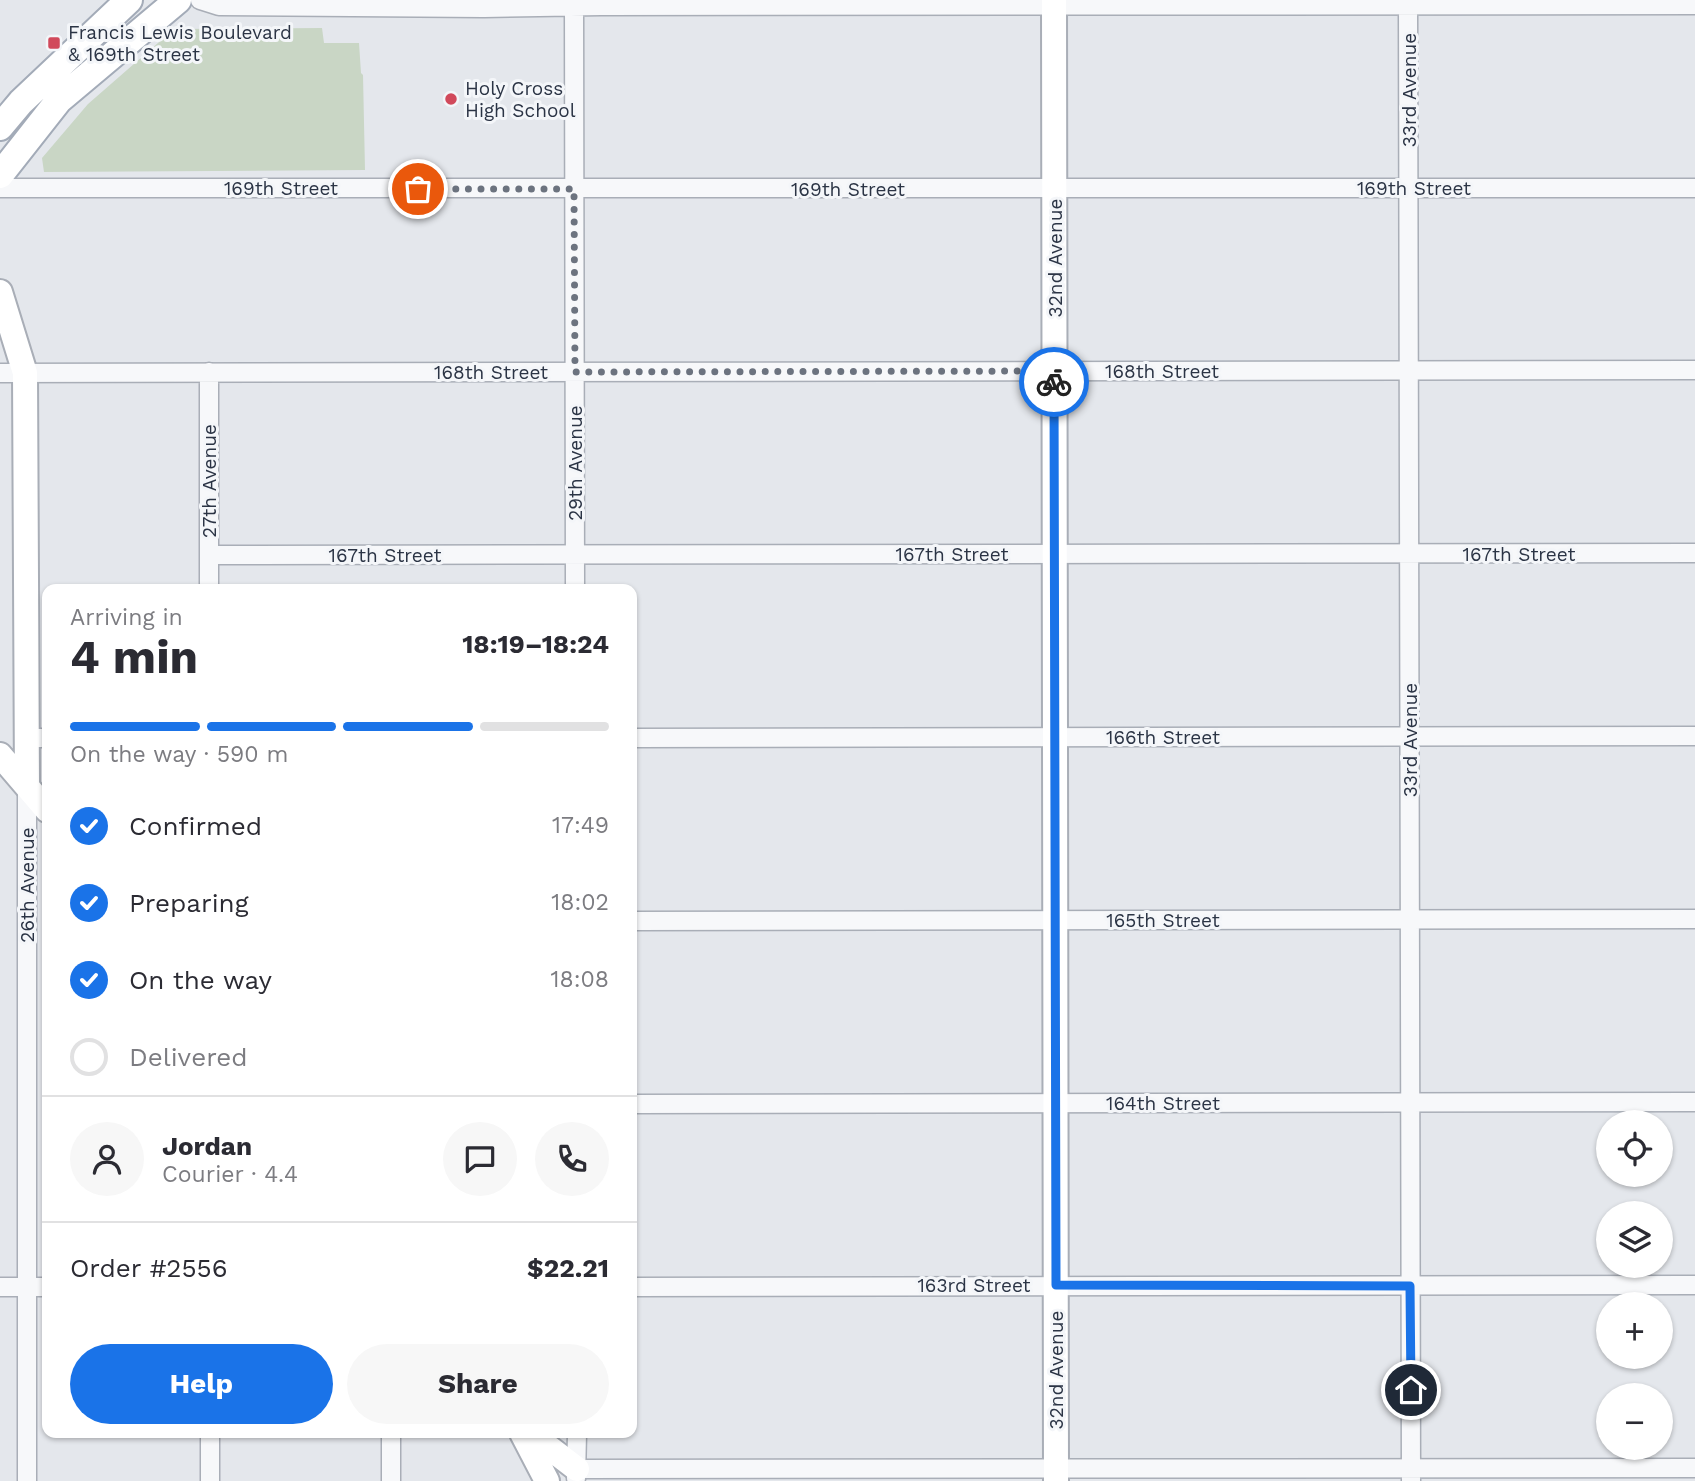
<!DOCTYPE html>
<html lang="en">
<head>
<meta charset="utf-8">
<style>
  body { margin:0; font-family:"Work Sans",sans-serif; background:#f7f7f7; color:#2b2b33; height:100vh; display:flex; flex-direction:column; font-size:26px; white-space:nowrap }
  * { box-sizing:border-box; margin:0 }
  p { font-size:23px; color:#7c7c81 }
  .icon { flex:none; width:38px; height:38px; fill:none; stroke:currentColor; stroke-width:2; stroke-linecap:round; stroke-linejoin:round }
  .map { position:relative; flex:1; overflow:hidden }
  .sheet { position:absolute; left:42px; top:584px; width:595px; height:854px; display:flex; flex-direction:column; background:#fff; border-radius:14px; box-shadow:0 2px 5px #0004 }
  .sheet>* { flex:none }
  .buttons { position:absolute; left:1596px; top:1110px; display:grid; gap:14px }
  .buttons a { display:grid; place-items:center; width:77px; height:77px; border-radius:50%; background:#fff; box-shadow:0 2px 5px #0004; font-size:35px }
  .pin { position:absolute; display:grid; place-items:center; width:60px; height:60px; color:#fff; margin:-30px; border:4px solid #fff; border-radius:50%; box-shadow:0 2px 7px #0007 }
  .courier { position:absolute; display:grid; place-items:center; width:70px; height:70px; margin:-35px; border:5px solid #1a73e8; border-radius:50%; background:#fff; color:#222; box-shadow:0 2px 9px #0007 }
  .headline em { font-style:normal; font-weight:700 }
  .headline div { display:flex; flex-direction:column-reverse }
  .headline { display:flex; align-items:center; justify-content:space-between; height:119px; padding:0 28px }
  h1 { font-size:46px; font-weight:700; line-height:52px }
  .bar { display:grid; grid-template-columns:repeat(4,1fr); gap:10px 7px; align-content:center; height:84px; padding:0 28px }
  .bar i { height:9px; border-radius:5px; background:#e1e1e2 }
  .bar .on { background:#1a73e8 }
  .bar p { grid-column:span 4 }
  .line { display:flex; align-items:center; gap:18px; padding:0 28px; border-top:2px solid #e1e1e2 }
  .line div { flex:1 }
  .round { display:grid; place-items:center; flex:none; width:74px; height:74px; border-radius:37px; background:#f7f7f7 }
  ol { padding:0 28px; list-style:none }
  li { display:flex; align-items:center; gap:21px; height:77px }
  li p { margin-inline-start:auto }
  li .icon { padding:7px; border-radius:50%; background:#1a73e8; color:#fff; stroke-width:4 }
  li:last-child { color:#7c7c81 }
  li i { width:38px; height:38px; border:4px solid #e1e1e2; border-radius:50% }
  .action { display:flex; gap:14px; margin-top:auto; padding:14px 28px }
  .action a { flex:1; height:80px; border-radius:42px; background:#1a73e8; color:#fff; font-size:28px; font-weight:700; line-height:80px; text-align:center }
  .action a+a { background:#f7f7f7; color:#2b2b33 }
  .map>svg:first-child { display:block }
</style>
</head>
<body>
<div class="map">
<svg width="1695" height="1481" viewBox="0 0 1695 1481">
  <rect width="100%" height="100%" fill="#e4e7ec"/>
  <path fill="#c9d6c5" d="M322,28L324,43H359L361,73L363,75L365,170L44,172L42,158L88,104L174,29Z"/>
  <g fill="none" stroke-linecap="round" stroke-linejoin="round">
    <defs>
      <path id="street" d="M200,0L219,6L484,8L601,6L1695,5
        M574,0L575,590
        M1408,0L1411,1481
        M0,188H1695
        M0,373L1695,370
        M209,555L1695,553
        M209,590V372
        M25,738H47
        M632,738L1695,736
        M27,785V1481
        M632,921L1695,919
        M632,1104L1695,1102
        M0,1287H47
        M632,1287L1695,1285
        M210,1433V1481
        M391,1433V1481
        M577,1469L1695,1468
        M576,1478L577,1433"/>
      <path id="secondary" d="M1054,0L1056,1481
        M0,292L25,373L27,785
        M0,755L47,810
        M522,1433L547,1481
        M530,1433L577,1469"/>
      <path id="primary" d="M0,127L21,102L129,0
        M0,175L59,100L178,0"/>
    </defs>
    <use href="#street" stroke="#a9aeb7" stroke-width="21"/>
    <use href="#secondary" stroke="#a9aeb7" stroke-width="28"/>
    <use href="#primary" stroke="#a3abb8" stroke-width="30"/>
    <use href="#street" stroke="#f7f8fa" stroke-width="18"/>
    <use href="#secondary" stroke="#fff" stroke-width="24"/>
    <use href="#primary" stroke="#fff" stroke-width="26"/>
  </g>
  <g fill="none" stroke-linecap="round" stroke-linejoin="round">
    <path stroke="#6c737f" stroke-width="7" stroke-dasharray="0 12.6" d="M418,189H574L575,372L1054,371V382"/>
    <path stroke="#1a73e8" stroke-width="9" d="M1054,382L1056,1285L1410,1286L1411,1390"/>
  </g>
  <g fill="#d1495b" stroke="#f4f6f9" stroke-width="2.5">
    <rect x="47" y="36" width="14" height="14" rx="3.5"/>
    <circle cx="451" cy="99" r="7"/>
  </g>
  <g text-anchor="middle" stroke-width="6" stroke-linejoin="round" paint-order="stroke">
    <g font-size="19" fill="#2b3445" stroke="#f4f6f9" text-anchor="start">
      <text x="68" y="39">Francis Lewis Boulevard<tspan x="68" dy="22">&amp; 169th Street</tspan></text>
      <text x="465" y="95">Holy Cross<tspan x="465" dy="22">High School</tspan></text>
    </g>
    <g font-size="19" fill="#2b3445" stroke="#f4f6f9">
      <text transform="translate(1409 90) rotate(-90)" y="7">33rd Avenue</text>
      <text x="281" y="195">169th Street</text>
      <text x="1414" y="195">169th Street</text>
      <text x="848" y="196">169th Street</text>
      <text transform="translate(1055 258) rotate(-90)" y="7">32nd Avenue</text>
      <text x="1162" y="378">168th Street</text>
      <text x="491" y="379">168th Street</text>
      <text transform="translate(575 463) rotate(-90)" y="7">29th Avenue</text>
      <text transform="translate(209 481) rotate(-90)" y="7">27th Avenue</text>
      <text x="952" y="561">167th Street</text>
      <text x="1519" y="561">167th Street</text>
      <text x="385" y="562">167th Street</text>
      <text x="1163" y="744">166th Street</text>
      <text transform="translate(1410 740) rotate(-90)" y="7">33rd Avenue</text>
      <text transform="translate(27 885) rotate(-90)" y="7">26th Avenue</text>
      <text x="1163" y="927">165th Street</text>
      <text x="1163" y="1110">164th Street</text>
      <text x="974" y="1292">163rd Street</text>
      <text transform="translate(1056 1370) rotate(-90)" y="7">32nd Avenue</text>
    </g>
  </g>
</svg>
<div class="buttons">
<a><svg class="icon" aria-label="locate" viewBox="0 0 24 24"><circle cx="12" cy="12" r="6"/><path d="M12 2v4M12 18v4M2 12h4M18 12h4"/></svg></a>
<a><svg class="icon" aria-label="layers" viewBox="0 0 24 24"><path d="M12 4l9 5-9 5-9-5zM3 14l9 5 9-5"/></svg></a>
<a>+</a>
<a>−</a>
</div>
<div class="pin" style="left:418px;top:189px;background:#ea580c"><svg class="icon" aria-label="bag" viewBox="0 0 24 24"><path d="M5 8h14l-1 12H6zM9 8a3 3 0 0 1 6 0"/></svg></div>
<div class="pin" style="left:1411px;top:1390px;background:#1f2937"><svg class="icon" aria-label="home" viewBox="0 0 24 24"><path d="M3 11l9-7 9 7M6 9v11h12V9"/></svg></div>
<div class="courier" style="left:1054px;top:382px"><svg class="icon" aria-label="bike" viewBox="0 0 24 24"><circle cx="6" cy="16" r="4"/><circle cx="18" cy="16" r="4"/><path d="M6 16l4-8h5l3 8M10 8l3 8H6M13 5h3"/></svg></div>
<section class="sheet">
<div class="headline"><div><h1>4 min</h1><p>Arriving in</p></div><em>18:19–18:24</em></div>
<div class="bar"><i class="on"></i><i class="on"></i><i class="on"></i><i></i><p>On the way · 590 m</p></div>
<ol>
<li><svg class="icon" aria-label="check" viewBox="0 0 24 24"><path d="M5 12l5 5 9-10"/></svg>Confirmed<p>17:49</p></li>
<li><svg class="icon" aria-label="check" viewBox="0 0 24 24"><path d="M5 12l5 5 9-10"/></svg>Preparing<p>18:02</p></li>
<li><svg class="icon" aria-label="check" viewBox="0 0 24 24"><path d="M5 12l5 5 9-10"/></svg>On the way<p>18:08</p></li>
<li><i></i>Delivered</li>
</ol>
<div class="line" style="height:126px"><a class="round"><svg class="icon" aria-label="person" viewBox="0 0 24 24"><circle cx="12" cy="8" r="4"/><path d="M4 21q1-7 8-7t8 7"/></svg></a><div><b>Jordan</b><p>Courier · 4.4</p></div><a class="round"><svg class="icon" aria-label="chat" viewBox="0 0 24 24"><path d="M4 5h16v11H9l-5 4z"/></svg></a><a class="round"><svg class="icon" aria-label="phone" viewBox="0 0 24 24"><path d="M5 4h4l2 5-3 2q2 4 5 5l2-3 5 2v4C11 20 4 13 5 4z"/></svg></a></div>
<div class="line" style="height:91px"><div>Order #2556</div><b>$22.21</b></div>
<div class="action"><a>Help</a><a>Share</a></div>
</section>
</div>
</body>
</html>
